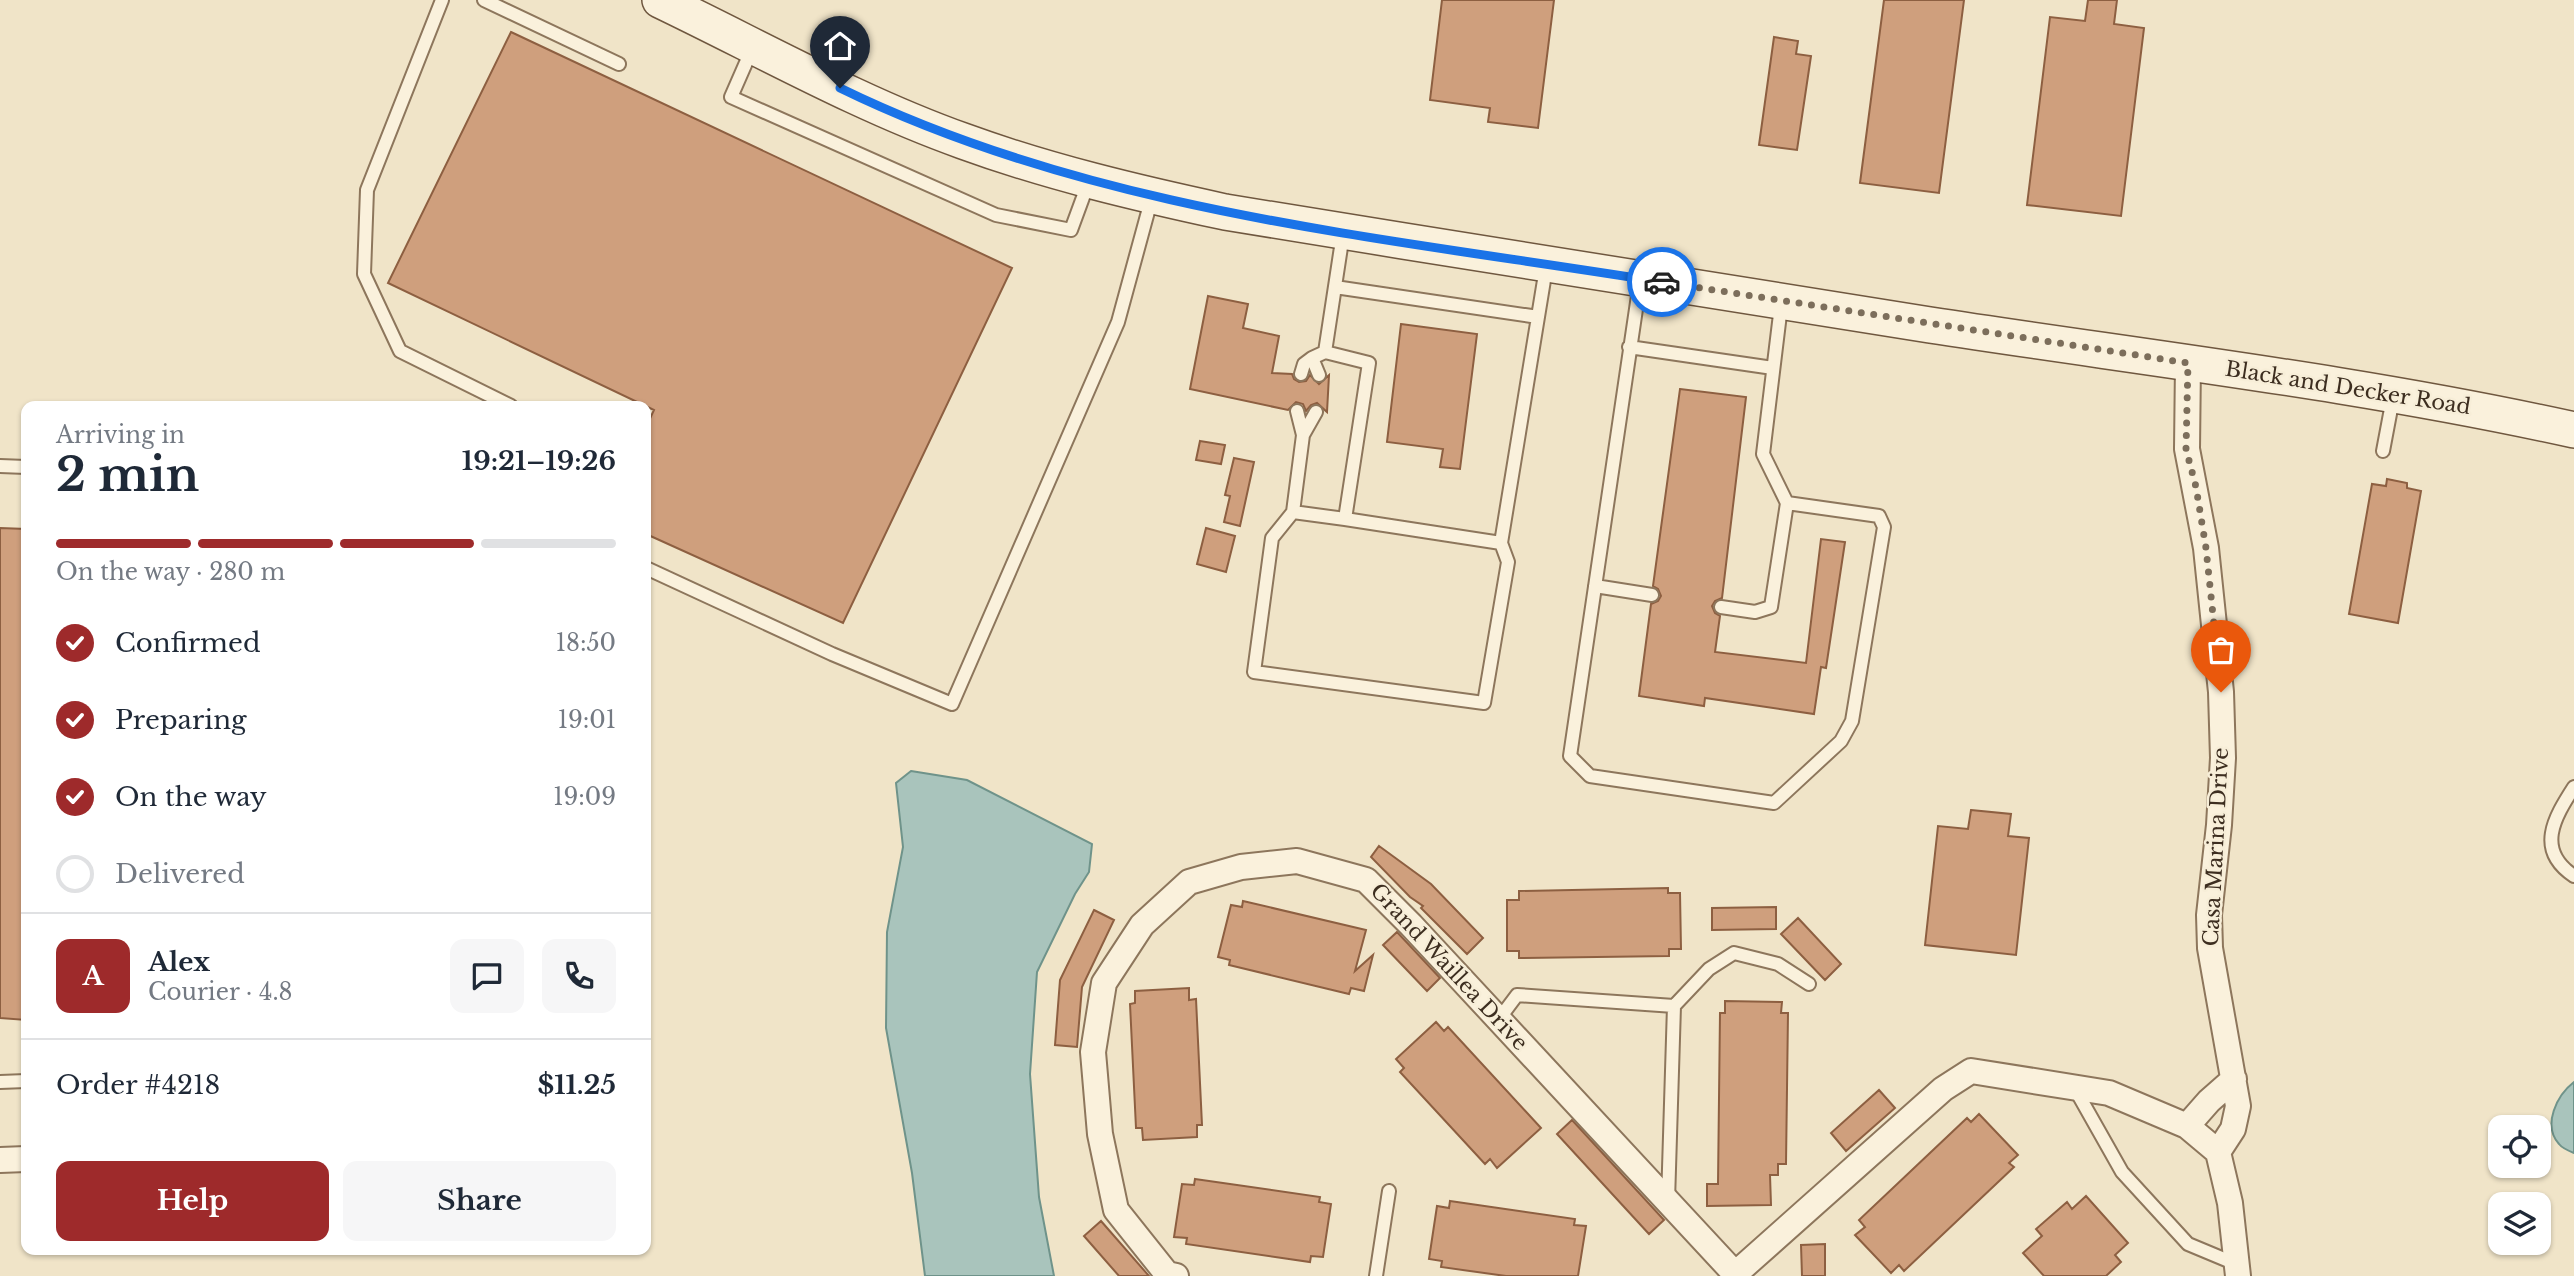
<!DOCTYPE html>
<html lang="en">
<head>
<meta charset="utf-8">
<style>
  body { margin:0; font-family:"Libre Baskerville",serif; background:#f6f6f7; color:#1f2937; height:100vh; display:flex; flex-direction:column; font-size:26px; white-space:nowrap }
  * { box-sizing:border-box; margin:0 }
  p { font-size:23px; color:#747a83 }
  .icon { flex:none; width:38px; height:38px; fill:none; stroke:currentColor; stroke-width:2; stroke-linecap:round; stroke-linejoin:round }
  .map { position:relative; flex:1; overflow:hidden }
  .side { position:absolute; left:21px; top:401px; width:630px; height:854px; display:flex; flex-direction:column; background:#fff; border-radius:14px; box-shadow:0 2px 5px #0004 }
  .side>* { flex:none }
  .tools { position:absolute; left:2488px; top:1115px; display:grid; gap:14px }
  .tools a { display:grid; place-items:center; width:63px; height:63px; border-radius:14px; background:#fff; box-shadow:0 2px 5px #0004; font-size:35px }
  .pin { position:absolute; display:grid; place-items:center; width:60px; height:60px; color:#fff; margin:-72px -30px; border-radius:50% 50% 50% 0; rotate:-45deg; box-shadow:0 0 7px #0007 }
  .pin .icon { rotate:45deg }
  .courier { position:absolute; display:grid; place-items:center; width:70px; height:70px; margin:-35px; border:5px solid #1a73e8; border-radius:50%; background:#fff; color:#222; box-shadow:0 2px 9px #0007 }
  .overview em { font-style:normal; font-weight:700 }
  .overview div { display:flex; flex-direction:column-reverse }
  .overview { display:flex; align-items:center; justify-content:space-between; height:119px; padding:0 35px }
  h1 { font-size:46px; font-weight:700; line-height:52px }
  .bar { display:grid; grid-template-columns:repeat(4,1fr); gap:10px 7px; align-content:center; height:84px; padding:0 35px }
  .bar i { height:9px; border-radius:5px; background:#e0e1e3 }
  .bar .on { background:#9e2a2b }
  .bar p { grid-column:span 4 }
  .line { display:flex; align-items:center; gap:18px; padding:0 35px; border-top:2px solid #e0e1e3 }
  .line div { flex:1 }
  .round { display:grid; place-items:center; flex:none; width:74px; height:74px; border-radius:14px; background:#f6f6f7 }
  ol { padding:0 35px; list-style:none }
  li { display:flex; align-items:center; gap:21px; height:77px }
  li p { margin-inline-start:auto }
  li .icon { padding:7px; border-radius:50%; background:#9e2a2b; color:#fff; stroke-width:4 }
  li:last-child { color:#747a83 }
  li i { width:38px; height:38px; border:4px solid #e0e1e3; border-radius:50% }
  .action { display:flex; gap:14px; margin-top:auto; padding:14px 35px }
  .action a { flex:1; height:80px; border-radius:14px; background:#9e2a2b; color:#fff; font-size:28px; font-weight:700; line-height:80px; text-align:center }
  .action a+a { background:#f6f6f7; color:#1f2937 }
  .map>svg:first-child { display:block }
</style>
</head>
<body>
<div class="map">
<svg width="2574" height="1276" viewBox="0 0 2574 1276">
  <rect width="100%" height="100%" fill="#f0e4c8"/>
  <path fill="#a9c4bc" stroke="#6f938a" stroke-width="2" d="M911,771L967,780L1092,844L1089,872L1075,894L1037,972L1030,1074L1039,1197L1054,1276H925L912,1173L886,1028L887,932L903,847L896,783Z
    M2574,1082V1153C2569,1151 2562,1148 2559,1144C2542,1125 2557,1095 2574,1082Z"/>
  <path fill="#cf9f7d" stroke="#8d5f41" stroke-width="2" d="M1442,0H1554L1538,128L1488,122L1490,108L1430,100Z
    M1884,0H1964L1939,193L1860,183Z
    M2088,0H2117L2114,24L2144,28L2121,216L2027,205L2050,17L2085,21Z
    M511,32L1012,268L843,623L646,534V427L654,410L388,283Z
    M1774,37L1798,41L1796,54L1811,56L1797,150L1759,145Z
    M1208,296L1248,304L1243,328L1279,336L1272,373L1292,374L1294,379L1299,382L1306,381L1310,375L1319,384L1329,375L1327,412L1317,403L1311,405L1306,411L1303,404L1296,402L1288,410L1190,389Z
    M1401,324L1477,334L1460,469L1440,467L1443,449L1387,442Z
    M1680,389L1746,397L1722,598L1715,601L1712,606L1715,613L1720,616L1715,652L1806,663L1821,539L1845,542L1826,668L1821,667L1814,714L1705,698L1704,706L1639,696L1651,604L1658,601L1661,596L1658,589L1653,586Z
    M1200,441L1225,445L1221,464L1196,460Z
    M1234,458L1254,462L1240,526L1224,522L1230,496L1225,495Z
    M2387,479L2407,483V488L2421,491L2398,623L2349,614L2372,484L2386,486Z
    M0,528L26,529V1020L0,1018Z
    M1206,528L1235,536L1226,572L1197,564Z
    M1971,810L2011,814L2008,836L2029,838L2016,955L1925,945L1938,826L1968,829Z
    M1379,846L1431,884L1483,938L1467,954L1421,908L1423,906L1410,897L1371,857Z
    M1668,888V893H1680L1681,949H1669V956L1519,958V951H1507V900H1519V891Z
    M1243,901L1366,930L1355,971L1373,955L1364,991L1351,988L1349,994L1229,965L1230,960L1218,957L1231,905L1242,907Z
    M1776,907V929L1712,930V908Z
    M1094,910L1114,920L1082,987L1077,1047L1055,1045L1060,980Z
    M1798,918L1841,964L1825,980L1781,934Z
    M1397,932L1440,978L1427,991L1383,945Z
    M1189,988V1000L1196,999L1202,1125H1197V1137L1143,1140L1142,1128H1136L1130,1004L1135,1003V991Z
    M1725,1001L1782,1002L1781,1013H1788L1786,1164H1778V1175H1770L1771,1205L1707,1206V1184H1718L1720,1013H1725Z
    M1436,1022L1444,1031L1448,1027L1541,1128L1497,1168L1490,1159L1485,1164L1400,1072L1404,1068L1396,1059Z
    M1879,1090L1895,1108L1846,1151L1831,1133Z
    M1979,1114L2018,1155L2009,1163L2014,1167L1904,1271L1899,1265L1891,1273L1855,1235L1865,1227L1859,1220L1967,1118L1971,1122Z
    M1572,1120L1664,1220L1649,1234L1557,1134Z
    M1195,1179L1320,1197L1319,1202L1331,1204L1323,1257L1311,1256L1310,1262L1186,1244L1187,1238L1174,1237L1182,1184L1194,1185Z
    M2086,1196L2128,1243L2115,1255L2121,1262L2106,1276H2044L2023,1253L2042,1236L2036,1229L2067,1202L2072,1209Z
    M1450,1201L1575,1219L1574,1225L1586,1226L1578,1276H1506L1441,1267L1442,1261L1429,1259L1437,1206L1449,1208Z
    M1101,1221L1149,1276H1119L1084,1236Z
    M1825,1244V1276H1802L1801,1245Z"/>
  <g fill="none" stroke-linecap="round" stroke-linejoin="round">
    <defs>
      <path id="service" d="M442,0L367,190L364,274L400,351L511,406
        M484,0L619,64
        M752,49L731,97L996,215L1071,230L1089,181
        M1343,234L1325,352L1369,363L1345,519L1501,543L1546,268
        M1640,282L1570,756L1590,776L1774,803L1841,741L1852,721L1884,527L1879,516L1787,503L1763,454L1781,306
        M1335,287L1538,317
        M1629,347L1773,368
        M1301,374L1304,364L1312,358
        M1319,375L1312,358L1325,352
        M1297,411L1303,435
        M1316,412L1303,435L1293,512L1272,538L1254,672L1484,703L1508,562L1501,543
        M2383,451L2393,398
        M0,466L26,467
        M1293,512L1345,519
        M646,568L832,654L952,704L1118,322L1152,197
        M1595,586L1652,595
        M1721,607L1755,612L1771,607L1787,503
        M2574,787C2554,818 2535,850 2574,876
        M1674,1006L1709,969L1734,953L1778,964L1809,984
        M1499,1019L1517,995L1674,1006L1668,1201
        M0,1082L26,1081
        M2074,1087L2122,1172L2188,1244L2236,1264
        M1376,1276L1389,1191"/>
      <path id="minor" d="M2188,363L2187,449L2206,548L2221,692L2223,758L2219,825L2209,915L2210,948L2238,1106L2233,1129L2218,1152
        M2187,1126L2209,1101L2234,1079
        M2218,1152L2230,1203L2238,1276
        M0,1160L26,1159
        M1176,1276L1167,1274L1116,1210L1100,1134L1093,1052L1104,983L1142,925L1189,882L1241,867L1297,861L1366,880L1411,925L1737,1276
        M1733,1276L1943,1089L1971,1071L2109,1093L2187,1126L2218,1152"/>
      <path id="secondary" d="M660,0C760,48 859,104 963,141C1048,172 1137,193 1225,212C1460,250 1695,289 1930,325C2145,358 2362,383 2574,430"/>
    </defs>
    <use href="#service" stroke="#8d765c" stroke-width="16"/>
    <use href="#minor" stroke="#8d765c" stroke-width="28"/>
    <use href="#secondary" stroke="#6f573f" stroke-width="38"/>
    <use href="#service" stroke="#faf1dc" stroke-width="12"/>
    <use href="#minor" stroke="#faf1dc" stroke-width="24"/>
    <use href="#secondary" stroke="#faf1dc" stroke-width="35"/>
  </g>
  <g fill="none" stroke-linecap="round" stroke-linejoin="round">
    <path stroke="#7c6e5b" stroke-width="7" stroke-dasharray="0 12.6" d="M1662,282L2188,363L2186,449L2196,487L2206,548L2221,692"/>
    <path stroke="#1a73e8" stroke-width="9" d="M840,88C1096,213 1384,237 1662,282"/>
  </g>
  <g text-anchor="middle" stroke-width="5" stroke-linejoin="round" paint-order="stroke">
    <g font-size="21" fill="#3d2e20" stroke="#f7eed8">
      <text transform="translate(2348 388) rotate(9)" y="7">Black and Decker Road</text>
      <text transform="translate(2216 847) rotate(-87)" y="7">Casa Marina Drive</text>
      <text transform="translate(1449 967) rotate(47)" y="7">Grand Waillea Drive</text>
    </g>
  </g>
</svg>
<div class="tools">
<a><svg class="icon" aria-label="locate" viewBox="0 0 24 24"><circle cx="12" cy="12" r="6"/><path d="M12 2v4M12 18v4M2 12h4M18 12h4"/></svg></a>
<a><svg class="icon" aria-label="layers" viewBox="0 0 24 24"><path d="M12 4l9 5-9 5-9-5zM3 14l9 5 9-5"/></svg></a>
</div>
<div class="pin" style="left:2221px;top:692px;background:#ea580c"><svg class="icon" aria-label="bag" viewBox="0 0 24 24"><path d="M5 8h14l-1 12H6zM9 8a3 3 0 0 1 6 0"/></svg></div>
<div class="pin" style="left:840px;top:88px;background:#1f2937"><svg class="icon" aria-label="home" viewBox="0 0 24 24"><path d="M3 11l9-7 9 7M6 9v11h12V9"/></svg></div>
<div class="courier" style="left:1662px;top:282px"><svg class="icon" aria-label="car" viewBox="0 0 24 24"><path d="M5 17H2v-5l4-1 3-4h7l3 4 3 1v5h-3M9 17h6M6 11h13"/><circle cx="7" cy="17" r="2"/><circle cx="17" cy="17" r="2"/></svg></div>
<section class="side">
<div class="overview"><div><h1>2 min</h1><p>Arriving in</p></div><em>19:21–19:26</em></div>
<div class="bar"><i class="on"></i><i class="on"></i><i class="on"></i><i></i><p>On the way · 280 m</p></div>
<ol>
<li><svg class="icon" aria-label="check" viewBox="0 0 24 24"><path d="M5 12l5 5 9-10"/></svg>Confirmed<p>18:50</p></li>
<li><svg class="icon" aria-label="check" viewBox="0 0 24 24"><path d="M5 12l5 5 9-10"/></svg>Preparing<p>19:01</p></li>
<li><svg class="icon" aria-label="check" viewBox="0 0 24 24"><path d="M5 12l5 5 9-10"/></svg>On the way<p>19:09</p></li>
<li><i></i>Delivered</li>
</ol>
<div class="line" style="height:126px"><b class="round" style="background:#9e2a2b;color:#fff">A</b><div><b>Alex</b><p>Courier · 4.8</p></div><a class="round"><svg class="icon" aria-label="chat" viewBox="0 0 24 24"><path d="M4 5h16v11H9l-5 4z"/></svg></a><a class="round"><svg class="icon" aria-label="phone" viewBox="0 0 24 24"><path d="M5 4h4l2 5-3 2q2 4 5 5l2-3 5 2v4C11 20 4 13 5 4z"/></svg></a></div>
<div class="line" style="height:91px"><div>Order #4218</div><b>$11.25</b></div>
<div class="action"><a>Help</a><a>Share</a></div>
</section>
</div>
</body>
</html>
